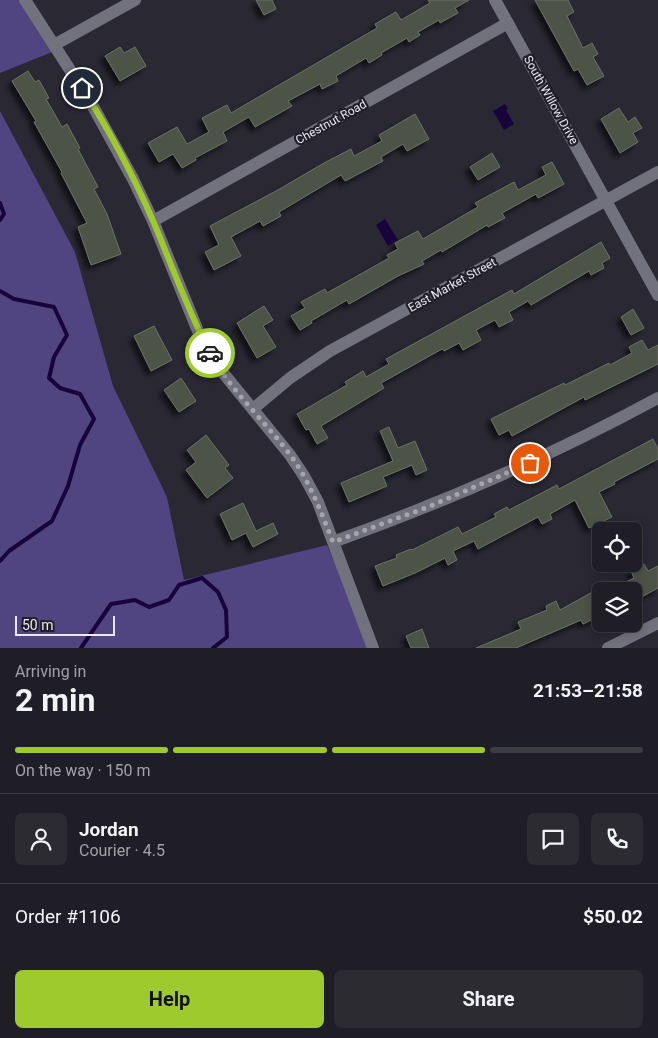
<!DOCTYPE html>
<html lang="en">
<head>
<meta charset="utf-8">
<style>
  body { margin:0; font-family:Roboto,sans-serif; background:#2c2b32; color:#f1f3f6; height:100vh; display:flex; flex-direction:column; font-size:19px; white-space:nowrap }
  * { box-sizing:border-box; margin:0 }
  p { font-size:16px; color:#a1a2a7 }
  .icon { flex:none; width:28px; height:28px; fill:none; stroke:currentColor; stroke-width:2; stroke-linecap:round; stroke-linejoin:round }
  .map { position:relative; height:648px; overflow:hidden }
  .side { display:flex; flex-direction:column; background:#1f1e26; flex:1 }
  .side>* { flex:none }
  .buttons { position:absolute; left:592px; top:522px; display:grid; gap:10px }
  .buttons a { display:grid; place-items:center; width:50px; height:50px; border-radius:8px; background:#1f1e26; box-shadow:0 2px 12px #0003,0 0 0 1px #3c3c43; font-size:25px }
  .scale { position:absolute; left:15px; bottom:12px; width:100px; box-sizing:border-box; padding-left:5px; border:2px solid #e9e9f0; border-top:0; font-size:14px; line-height:18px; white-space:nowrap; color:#e9e9f0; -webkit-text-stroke:4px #201e29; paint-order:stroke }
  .pin { position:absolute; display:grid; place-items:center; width:42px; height:42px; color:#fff; margin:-21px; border:2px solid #fff; border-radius:50%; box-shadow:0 1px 5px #0007 }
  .courier { position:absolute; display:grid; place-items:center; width:50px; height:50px; margin:-25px; border:4px solid #9eca2e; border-radius:50%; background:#fff; color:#222; box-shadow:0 1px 6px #0007 }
  .headline em { font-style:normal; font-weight:700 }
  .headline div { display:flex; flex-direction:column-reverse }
  .headline { display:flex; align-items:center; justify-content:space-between; height:85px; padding:0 15px }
  h1 { font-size:32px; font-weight:700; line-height:38px }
  .bar { display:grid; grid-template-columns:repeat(4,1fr); gap:8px 5px; align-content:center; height:60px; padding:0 15px }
  .bar i { height:6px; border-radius:4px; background:#3c3c43 }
  .bar .current { background:#9eca2e }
  .bar p { grid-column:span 4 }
  .line { display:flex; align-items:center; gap:12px; padding:0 15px; border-top:1px solid #3c3c43 }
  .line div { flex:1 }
  .round { display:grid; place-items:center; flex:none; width:52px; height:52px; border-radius:8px; background:#2c2b32 }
  .button { display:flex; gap:10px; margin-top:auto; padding:10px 15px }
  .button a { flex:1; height:58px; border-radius:8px; background:#9eca2e; color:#111; font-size:20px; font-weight:700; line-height:58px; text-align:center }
  .button a+a { background:#2c2b32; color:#f1f3f6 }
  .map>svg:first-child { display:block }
</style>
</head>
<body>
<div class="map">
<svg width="658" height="648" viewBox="0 0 658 648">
  <defs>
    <filter id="shadow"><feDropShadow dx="-4.5" dy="4.5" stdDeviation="2.5" flood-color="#0009"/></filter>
  </defs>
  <rect width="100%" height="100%" fill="#292833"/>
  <path fill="#504481" d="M0,0H21L57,50L0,73Z
    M0,111L75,252L113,386L167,497L184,580L327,545L372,648H0Z"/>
  <path fill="#18043d" d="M505,104L508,109L506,110L514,124L504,130L493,111Z
    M385,219L398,240L388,246L376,225Z"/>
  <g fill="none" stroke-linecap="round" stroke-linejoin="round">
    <path stroke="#18043d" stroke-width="4" d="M0,203L4,214L0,220
      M0,291L14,299L54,307L67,335L54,357L49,378L60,388L80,394L94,419L80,445L68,486L52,521L9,551L0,561
      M81,648L111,604L135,600L149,607L169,600L179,585L202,578L218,592L226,610L227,637L213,648"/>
  </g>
  <path fill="#4e5347" stroke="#6c7164" filter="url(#shadow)" d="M256,0H272L276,9L264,15Z
    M428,0H469L455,8L458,13L440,23L439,20L418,32L420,35L409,42L407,38L381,53L382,55L369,63L366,58L336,76L338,81L322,89L320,84L288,101L292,106L255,127L249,117L223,132L227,141L195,158L196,160L182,168L173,154L159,162L148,143L177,127L187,144L209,132L202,118L227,105L231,113L377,28L375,24L396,12L401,20L430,3Z
    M535,0H568L574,12L567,16L583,48L592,43L598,54L593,57L604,76L587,85L578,69L574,71Z
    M120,47L124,53L135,47L146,66L120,81L105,56Z
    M28,71L35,82L39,80L49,98L46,99L62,127L67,124L80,148L78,149L98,187L94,189L107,214L121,254L91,265L78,227L87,223L61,173L62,172L34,122L36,121L12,81Z
    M619,108L628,122L635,117L642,128L633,133L638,142L620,153L601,119Z
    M415,114L429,139L407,151L403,144L381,157L383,161L345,181L341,175L279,212L281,216L263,226L260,221L231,237L241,256L214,270L205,252L219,245L210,226L276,191L324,163L351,149L354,156L382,141L379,135Z
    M492,153L500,167L478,180L470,167Z
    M552,162L564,184L538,198L536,194L502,213L505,218L488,227L487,225L442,252L441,250L422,261L424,264L398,276L349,304L347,300L311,321L312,323L300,330L291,316L305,308L301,302L325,289L327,293L389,258L387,255L398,249L395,243L418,231L423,239L478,207L475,203L514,182L518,190L546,175L542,167Z
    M601,242L610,258L602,263L604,268L591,275L589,271L531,305L528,301L509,312L513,320L499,327L495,320L476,330L481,340L463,350L459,343L444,351L442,349L381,383L384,388L321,426L328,438L317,444L309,429L306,430L297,414L347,385L345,382L363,371L366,377L389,364L386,359L512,290L514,294Z
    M264,306L273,320L263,326L276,347L257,358L237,323Z
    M633,309L644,328L631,335L621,317Z
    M154,326L172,360L151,371L134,336Z
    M642,340L648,350L658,345V364L585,400L584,397L512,436L509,430L499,435L491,419L564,383L565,385L609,363L610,365L632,353L629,347Z
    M181,378L196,401L179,412L164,390Z
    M389,427L398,448L415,441L427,470L416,475L412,465L383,477L387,486L349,502L341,483L393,461L380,431Z
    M206,435L229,465L225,468L233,478L207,498L186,470L196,462L187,450Z
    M653,439L658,449V459L614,482L615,484L599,492L612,517L589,528L575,500L550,514L552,519L542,524L538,517L478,549L474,541L453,551L457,560L448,565L445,558L415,573L383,586L375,566L397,558L396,555L411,549L412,550L458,527L462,534L496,517L494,514L507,507L509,510L557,485L559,489Z
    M243,503L256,531L273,523L278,534L253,547L246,533L232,540L220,514Z
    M644,564L648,571L658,566V588L634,601V591H608L634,578L631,571Z
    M596,590L601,600V615L583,624L581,620L516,648H476L521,629L518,622L547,610L546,606L556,601L560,610Z
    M422,629L429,648H411L406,636Z"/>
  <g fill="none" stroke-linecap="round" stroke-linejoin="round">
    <path stroke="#72717e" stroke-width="12" d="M25,0L90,101L133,179L153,221L198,331L213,358L224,374L290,455L304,476L318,502L373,648
      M495,0L658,295
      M54,45L135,0
      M153,221L508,23
      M253,409L290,378L330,351L658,172
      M333,542C445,502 553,455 658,398
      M608,648L658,623"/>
  </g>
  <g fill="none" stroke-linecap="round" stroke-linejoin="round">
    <path stroke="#a6a5ae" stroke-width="5" stroke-dasharray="0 9" d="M210,353C231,391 265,421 291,456C310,482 321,512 333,542L428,507L530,463"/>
    <path stroke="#9eca2e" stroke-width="6" d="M82,88C110,131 134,177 154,223C172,266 188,311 210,353"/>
  </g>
  <g text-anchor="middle" stroke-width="4.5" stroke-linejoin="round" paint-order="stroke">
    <g font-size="12" fill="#e9e9f0" stroke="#201e29">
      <text transform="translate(551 100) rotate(61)" y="4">South Willow Drive</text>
      <text transform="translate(331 122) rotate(-29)" y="4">Chestnut Road</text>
      <text transform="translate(452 285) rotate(-29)" y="4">East Market Street</text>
    </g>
  </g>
</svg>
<div class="buttons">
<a><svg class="icon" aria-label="locate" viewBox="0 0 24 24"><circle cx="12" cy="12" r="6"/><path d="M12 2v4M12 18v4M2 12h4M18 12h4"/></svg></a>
<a><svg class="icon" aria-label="layers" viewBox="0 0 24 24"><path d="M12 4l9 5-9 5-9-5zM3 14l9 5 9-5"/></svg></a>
</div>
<div class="scale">50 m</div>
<div class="pin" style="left:530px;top:463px;background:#ea580c"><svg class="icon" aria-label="bag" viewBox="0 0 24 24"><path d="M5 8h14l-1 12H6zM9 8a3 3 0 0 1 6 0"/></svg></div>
<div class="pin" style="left:82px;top:88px;background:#1f2937"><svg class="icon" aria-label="home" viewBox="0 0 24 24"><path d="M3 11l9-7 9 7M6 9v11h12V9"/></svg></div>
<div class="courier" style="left:210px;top:353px"><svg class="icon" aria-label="car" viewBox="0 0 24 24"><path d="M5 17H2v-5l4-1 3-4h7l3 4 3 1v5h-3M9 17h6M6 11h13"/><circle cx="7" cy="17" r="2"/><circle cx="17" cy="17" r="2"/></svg></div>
</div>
<section class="side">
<div class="headline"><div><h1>2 min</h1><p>Arriving in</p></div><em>21:53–21:58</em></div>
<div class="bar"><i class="current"></i><i class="current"></i><i class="current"></i><i></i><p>On the way · 150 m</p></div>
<div class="line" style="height:90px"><a class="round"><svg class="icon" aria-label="person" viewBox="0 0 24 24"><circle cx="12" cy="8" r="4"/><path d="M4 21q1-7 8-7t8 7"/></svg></a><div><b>Jordan</b><p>Courier · 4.5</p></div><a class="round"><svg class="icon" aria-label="chat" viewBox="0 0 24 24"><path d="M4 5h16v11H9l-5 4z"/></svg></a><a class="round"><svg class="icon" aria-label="phone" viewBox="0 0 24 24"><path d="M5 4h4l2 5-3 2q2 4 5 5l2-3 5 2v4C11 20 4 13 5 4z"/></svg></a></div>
<div class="line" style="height:65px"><div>Order #1106</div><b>$50.02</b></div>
<div class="button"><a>Help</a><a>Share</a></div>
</section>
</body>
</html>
